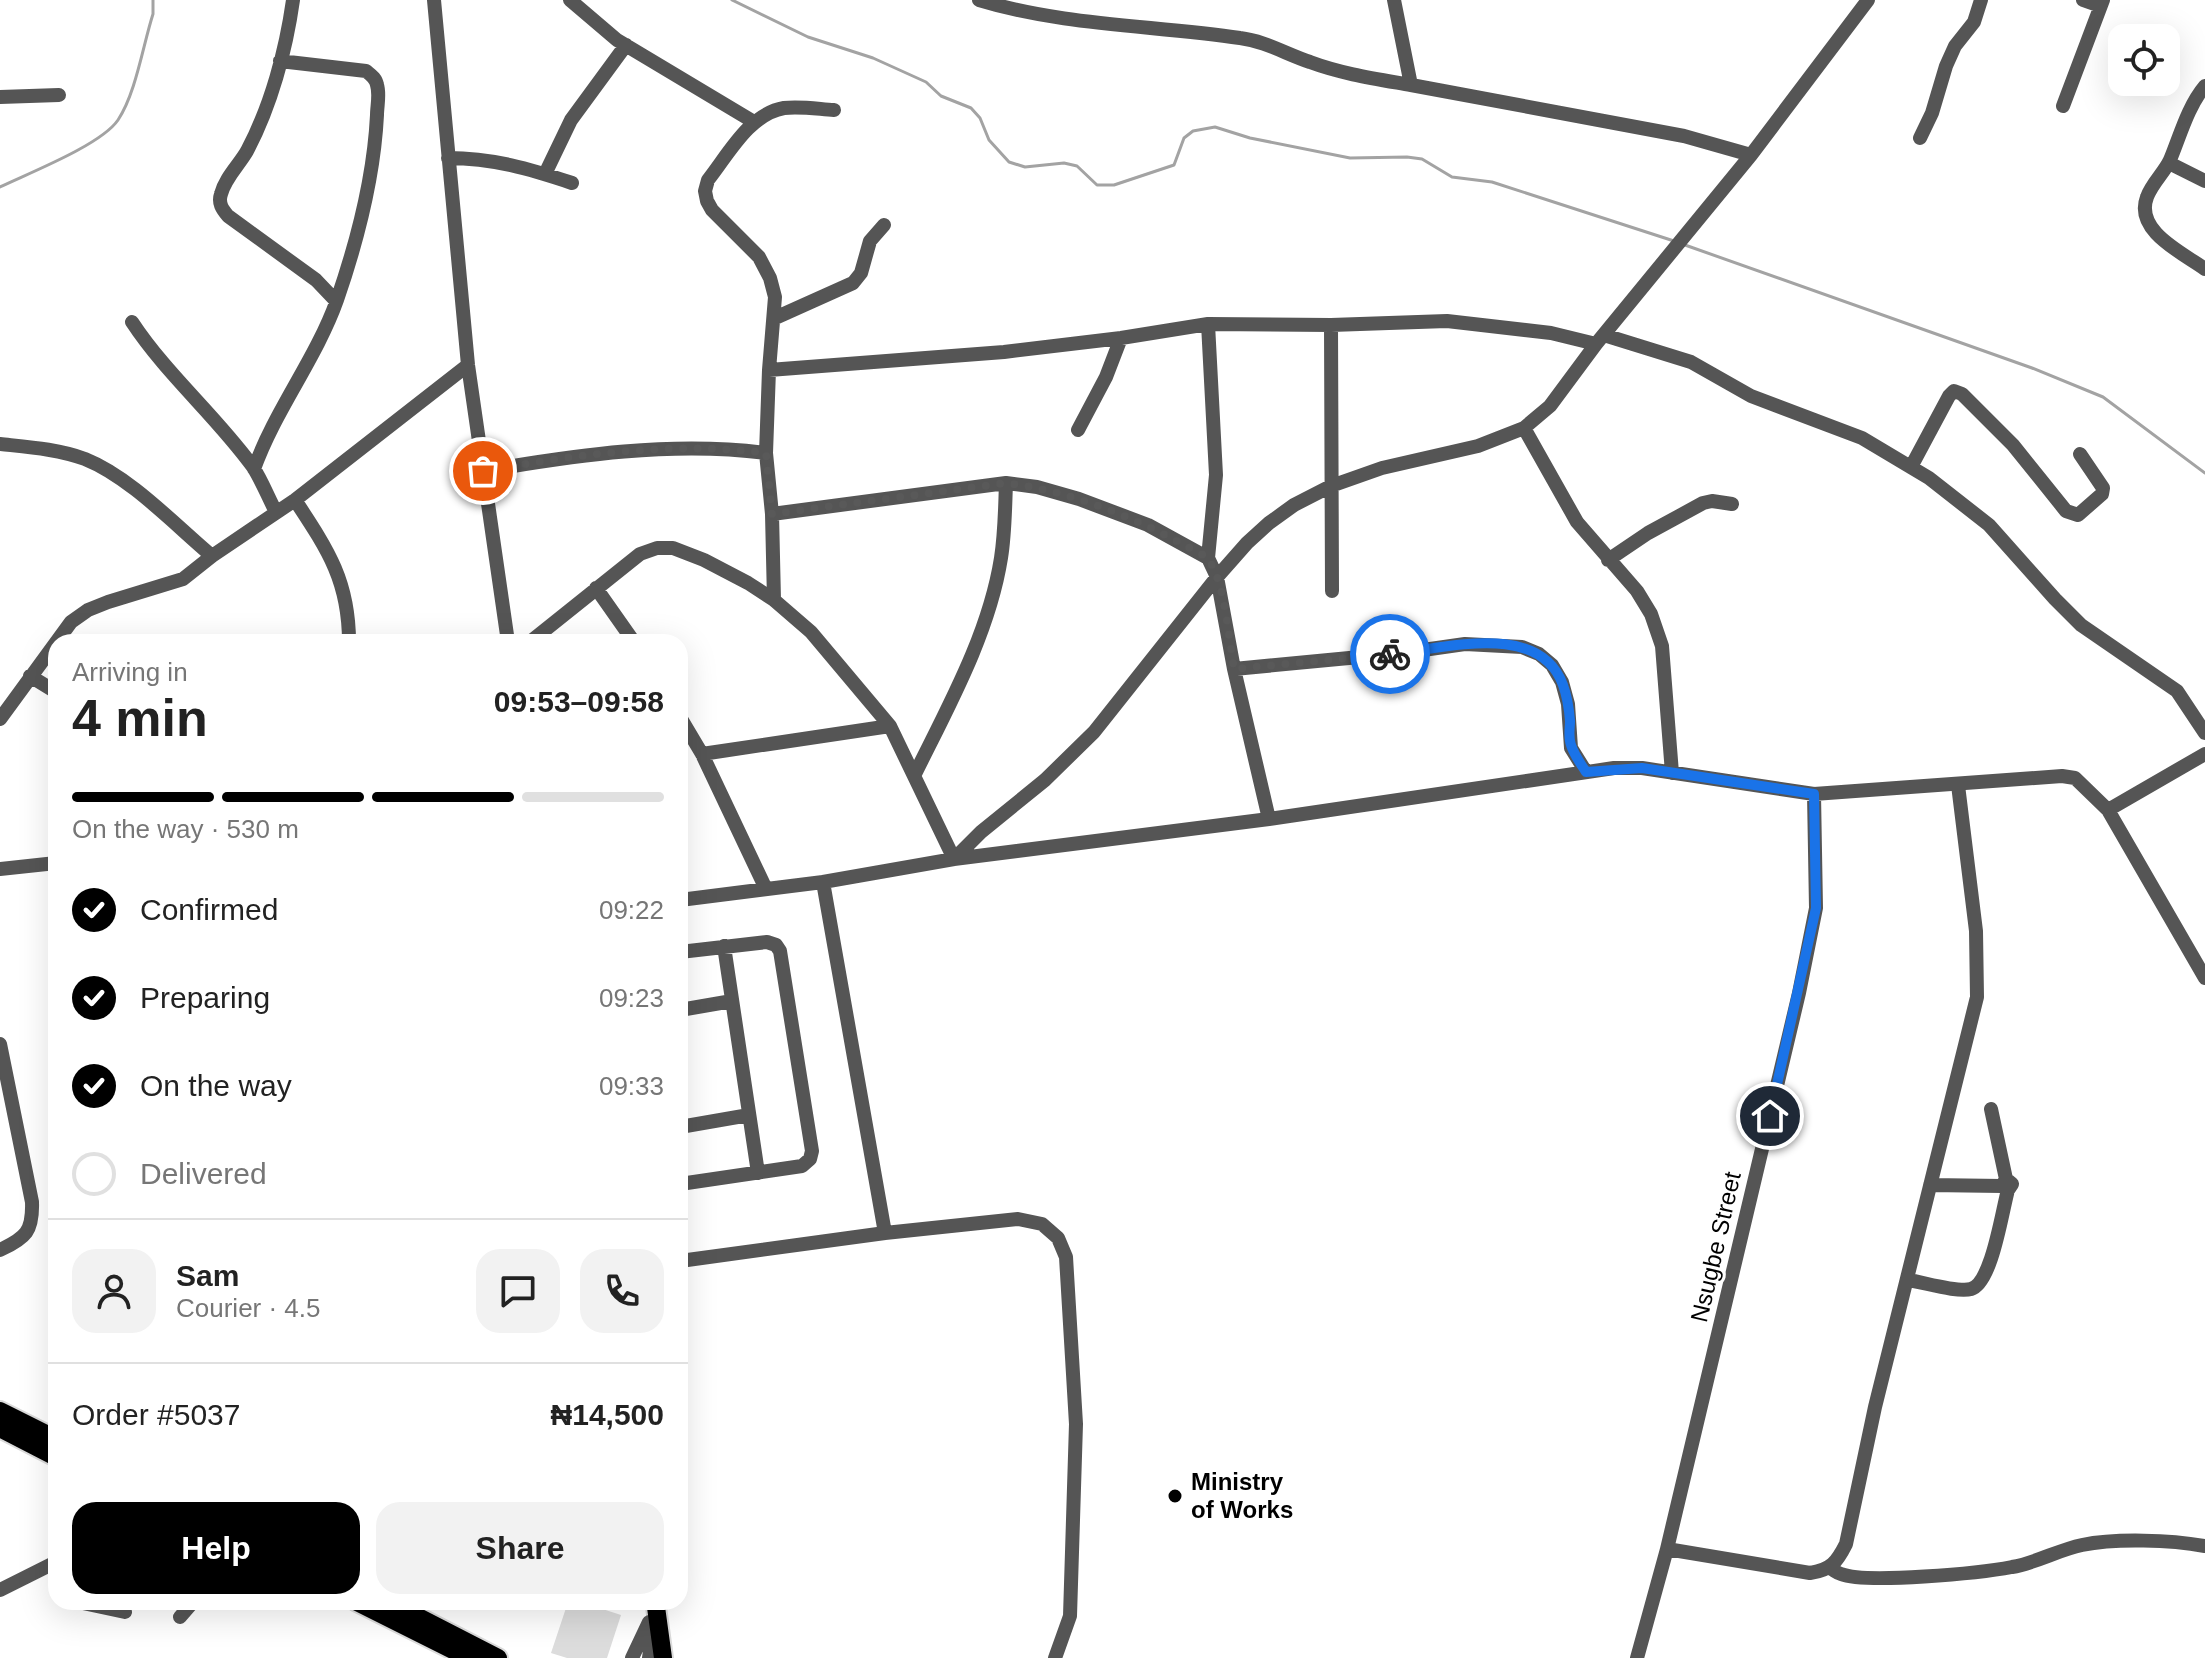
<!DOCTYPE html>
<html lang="en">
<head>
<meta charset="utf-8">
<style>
  body { margin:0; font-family:Helvetica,sans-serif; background:#f2f2f2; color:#222; height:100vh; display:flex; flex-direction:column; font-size:30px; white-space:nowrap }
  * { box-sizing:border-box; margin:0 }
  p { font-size:26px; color:#767676 }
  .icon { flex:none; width:44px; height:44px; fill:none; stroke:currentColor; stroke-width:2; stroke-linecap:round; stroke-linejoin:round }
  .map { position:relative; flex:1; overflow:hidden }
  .details { position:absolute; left:48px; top:634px; width:640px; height:976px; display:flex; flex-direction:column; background:#fff; border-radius:24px; box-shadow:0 8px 32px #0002 }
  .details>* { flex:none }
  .buttons { position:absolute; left:2108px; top:24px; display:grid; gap:16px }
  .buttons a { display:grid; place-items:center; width:72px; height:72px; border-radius:16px; background:#fff; box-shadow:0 8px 32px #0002; font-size:40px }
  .pin { position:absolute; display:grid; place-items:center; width:68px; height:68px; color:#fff; margin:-34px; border:4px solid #fff; border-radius:50%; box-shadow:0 2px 8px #0007 }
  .courier { position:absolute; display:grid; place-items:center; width:80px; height:80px; margin:-40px; border:6px solid #1a73e8; border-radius:50%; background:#fff; color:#222; box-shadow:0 2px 10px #0007 }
  .head em { font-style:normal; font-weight:800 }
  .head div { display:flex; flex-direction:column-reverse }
  .head { display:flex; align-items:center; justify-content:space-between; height:136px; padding:0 24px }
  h1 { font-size:52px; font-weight:800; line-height:60px }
  .bar { display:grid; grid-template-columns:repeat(4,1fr); gap:12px 8px; align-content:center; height:96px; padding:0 24px }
  .bar i { height:10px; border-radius:6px; background:#e0e0e0 }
  .bar .on { background:#000 }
  .bar p { grid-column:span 4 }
  .line { display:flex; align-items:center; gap:20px; padding:0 24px; border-top:2px solid #e0e0e0 }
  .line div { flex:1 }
  .round { display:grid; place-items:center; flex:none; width:84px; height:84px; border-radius:24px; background:#f2f2f2 }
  ol { padding:0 24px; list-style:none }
  li { display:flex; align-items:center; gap:24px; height:88px }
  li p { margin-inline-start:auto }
  li .icon { padding:8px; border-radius:50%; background:#000; color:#fff; stroke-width:4 }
  li:last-child { color:#767676 }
  li i { width:44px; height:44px; border:4px solid #e0e0e0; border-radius:50% }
  .cta { display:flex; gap:16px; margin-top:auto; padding:16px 24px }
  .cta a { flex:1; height:92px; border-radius:24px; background:#000; color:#fff; font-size:32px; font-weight:800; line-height:92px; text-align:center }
  .cta a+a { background:#f2f2f2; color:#222 }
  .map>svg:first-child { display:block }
</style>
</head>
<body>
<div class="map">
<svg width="2205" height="1658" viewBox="0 0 2205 1658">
  <rect width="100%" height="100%" fill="#fff"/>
  <path fill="#dcdcdc" d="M568,1602H581L621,1615L607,1658H567L551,1653Z"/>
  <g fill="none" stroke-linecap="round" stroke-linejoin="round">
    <path stroke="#a3a3a3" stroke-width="3" d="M732,0L808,37L873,58L926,82L941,96L971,108L980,118L989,140L1009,162L1025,167L1064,163L1077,166L1097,185H1114L1174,165L1184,138L1193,131L1215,127L1250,138L1350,158L1407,157L1422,159L1452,177L1492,182L1674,241
      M0,187C29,173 101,145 118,120C136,93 143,45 153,14V0
      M1685,245L2032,368L2103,397L2205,473"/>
    <defs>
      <path id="major" d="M0,1411L56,1439
        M0,1428L56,1457
        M357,1602L469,1658
        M389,1602L498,1658
        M656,1607L663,1658"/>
    </defs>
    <use href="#major" stroke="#dbdbdb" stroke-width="22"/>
    <path stroke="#555" stroke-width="14" d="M293,0C286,50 271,106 247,151C239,165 225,178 221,194C218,203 222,209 228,216L316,280L336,301
      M434,0L468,365L508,642
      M570,0L617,40L754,122
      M979,0C1064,26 1153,25 1240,38C1265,41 1286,54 1310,62C1342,74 1377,79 1411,85
      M1394,0L1411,85L1684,136L1751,155L1868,0
      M2083,0L2100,6
      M2205,86C2188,106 2180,136 2170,160C2164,173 2152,183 2147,197C2134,231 2183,253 2205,269
      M0,97L59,95
      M2063,106L2103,0
      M1920,138L1932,113L1946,66L1955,46L1974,22L1981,0
      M448,158C493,158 530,169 572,183
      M2169,163L2205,181
      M545,174L571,120L626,45
      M775,318L853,283L861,273L870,241L884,225
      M132,322C167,375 216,416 253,467C262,481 268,497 276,512
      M1208,324L1216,475L1208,558
      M1331,325L1332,591
      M1604,335L1691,362L1751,396L1862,438L1929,478L1989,525L2055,599L2081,625L2177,691L2205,733
      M769,370L1004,352L1121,338L1208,324L1331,325L1447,321L1551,333L1596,344
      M1524,428L1577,522L1637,591L1651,614L1662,646L1672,773
      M1078,430L1106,377L1121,338
      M0,444C28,447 58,449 85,459C130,477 174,524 212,556
      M766,453L769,370L775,297L770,278L759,257L712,210L707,201L705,191L708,180C728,155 749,114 784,108C800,106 818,109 834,110
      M1911,467L1949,396L1954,391L1962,394L2013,445L2066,511L2078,515L2102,494L2103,488L2080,454
      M254,469C275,410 316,359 337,300C357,242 374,176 377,115C377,106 380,94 377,85C376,78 371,75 366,71L280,61
      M483,471C576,455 672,441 766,453L772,514L774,600
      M295,500C328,550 349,581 349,642
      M772,514L1006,483L1037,487L1079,499L1148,525L1208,558L1217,577L1234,669L1269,819
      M1608,560L1648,533L1703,503L1712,501L1732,504
      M596,588L634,642
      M530,642L640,554L657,548H673L704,560L748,583L774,600L811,632L890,726L954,859L981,832L1045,780L1094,732L1217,577L1247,543L1269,523L1294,505L1331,486L1382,468L1478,446L1524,428L1550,406L1596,344L1751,155
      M1234,669L1402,653L1465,644L1522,647L1539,654L1552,665L1562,682L1568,704L1571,748L1586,772
      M30,676L56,692
      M680,717L702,754L766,889
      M0,719L71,622L88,610L108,602L183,579L212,556L295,500L468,365
      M702,754L890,726
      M914,776C948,707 989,634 1001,558C1005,533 1005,508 1006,483
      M2108,810L2205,978
      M0,869L56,863
      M823,882L885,1233
      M680,900L823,882L954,859L1269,819L1614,768H1642L1814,794L2062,776L2075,778L2108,810L2205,754
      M724,946L758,1173
      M680,952L767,942L776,945L780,951L812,1151L810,1159L802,1166L680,1184
      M680,1010L732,1001
      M0,1044L32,1202C33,1231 26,1238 0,1250
      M1991,1109L2006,1179
      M680,1127L749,1115
      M1930,1185L2002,1186L2008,1190L2012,1184L2006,1179L2002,1186
      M680,1261L885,1233L1018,1219L1042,1224L1058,1238L1066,1257L1076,1424L1070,1616L1055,1658
      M1908,1280C1923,1282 1958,1293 1971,1289C1992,1283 2002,1211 2008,1190
      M1667,1549L1810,1573C1831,1570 1837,1562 1846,1544L1875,1407L1977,997L1976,931L1958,785
      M1830,1568C1834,1570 1837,1573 1841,1574C1866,1584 1981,1573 2012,1567C2036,1563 2058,1550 2082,1545C2116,1538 2171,1540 2205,1546
      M0,1590L56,1562
      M78,1602L125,1612
      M180,1617L193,1602
      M632,1658L649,1622
      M649,1658L654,1622
      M1637,1658L1667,1549L1799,993L1816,908L1814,794"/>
    <use href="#major" stroke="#000" stroke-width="18"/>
  </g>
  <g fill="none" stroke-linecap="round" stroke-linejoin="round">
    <path stroke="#595959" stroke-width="8" stroke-dasharray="0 14.4" d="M483,471C575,455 672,441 766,453L772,514L1006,483C1069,491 1129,515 1184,545C1193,550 1205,554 1210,562C1225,585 1229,640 1234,669L1390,654"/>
    <path stroke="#1a73e8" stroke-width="10" d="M1390,654C1441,650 1539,619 1563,685C1567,696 1569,708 1570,721C1570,729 1568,737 1571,745C1574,755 1581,764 1586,772L1642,768L1814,794L1816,908L1770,1116"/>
  </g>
  <circle fill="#000" stroke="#fff" stroke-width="3" cx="1175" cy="1496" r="8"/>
  <g text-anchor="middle" stroke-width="6" stroke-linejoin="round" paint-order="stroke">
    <g font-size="24" fill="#000" stroke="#fff">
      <text transform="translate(1716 1247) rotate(-77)" y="8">Nsugbe Street</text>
    </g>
    <g font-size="24" font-weight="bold" fill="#000" stroke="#fff" text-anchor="start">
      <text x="1191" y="1490">Ministry<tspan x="1191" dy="28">of Works</tspan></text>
    </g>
  </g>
</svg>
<div class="buttons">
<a><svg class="icon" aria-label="locate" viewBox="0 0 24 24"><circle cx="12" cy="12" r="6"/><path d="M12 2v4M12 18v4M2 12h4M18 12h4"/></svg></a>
</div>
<div class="pin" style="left:483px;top:471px;background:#ea580c"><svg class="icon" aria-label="bag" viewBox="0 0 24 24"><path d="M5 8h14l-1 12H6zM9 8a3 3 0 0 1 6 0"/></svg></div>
<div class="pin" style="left:1770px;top:1116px;background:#1f2937"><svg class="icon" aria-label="home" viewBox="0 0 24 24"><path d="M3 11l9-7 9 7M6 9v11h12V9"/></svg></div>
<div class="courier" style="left:1390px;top:654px"><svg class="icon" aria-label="bike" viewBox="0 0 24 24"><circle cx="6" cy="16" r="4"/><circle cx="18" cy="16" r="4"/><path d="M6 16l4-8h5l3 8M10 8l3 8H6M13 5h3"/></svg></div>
<section class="details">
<div class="head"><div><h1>4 min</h1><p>Arriving in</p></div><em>09:53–09:58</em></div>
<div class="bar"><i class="on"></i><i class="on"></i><i class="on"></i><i></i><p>On the way · 530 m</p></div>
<ol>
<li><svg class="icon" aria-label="check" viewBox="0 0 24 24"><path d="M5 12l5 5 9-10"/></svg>Confirmed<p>09:22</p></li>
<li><svg class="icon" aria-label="check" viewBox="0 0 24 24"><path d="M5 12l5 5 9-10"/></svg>Preparing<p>09:23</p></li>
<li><svg class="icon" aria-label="check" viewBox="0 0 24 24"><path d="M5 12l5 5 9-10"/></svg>On the way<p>09:33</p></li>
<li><i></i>Delivered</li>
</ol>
<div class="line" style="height:144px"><a class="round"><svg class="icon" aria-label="person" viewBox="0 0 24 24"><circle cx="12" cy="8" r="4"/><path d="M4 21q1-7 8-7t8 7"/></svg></a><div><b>Sam</b><p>Courier · 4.5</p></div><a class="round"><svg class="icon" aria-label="chat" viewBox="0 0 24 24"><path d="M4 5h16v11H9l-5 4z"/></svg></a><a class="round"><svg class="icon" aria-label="phone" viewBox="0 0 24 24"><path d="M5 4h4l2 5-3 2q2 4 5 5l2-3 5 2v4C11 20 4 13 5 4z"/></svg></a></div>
<div class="line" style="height:104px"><div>Order #5037</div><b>₦14,500</b></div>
<div class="cta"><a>Help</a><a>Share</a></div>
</section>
</div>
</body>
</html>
